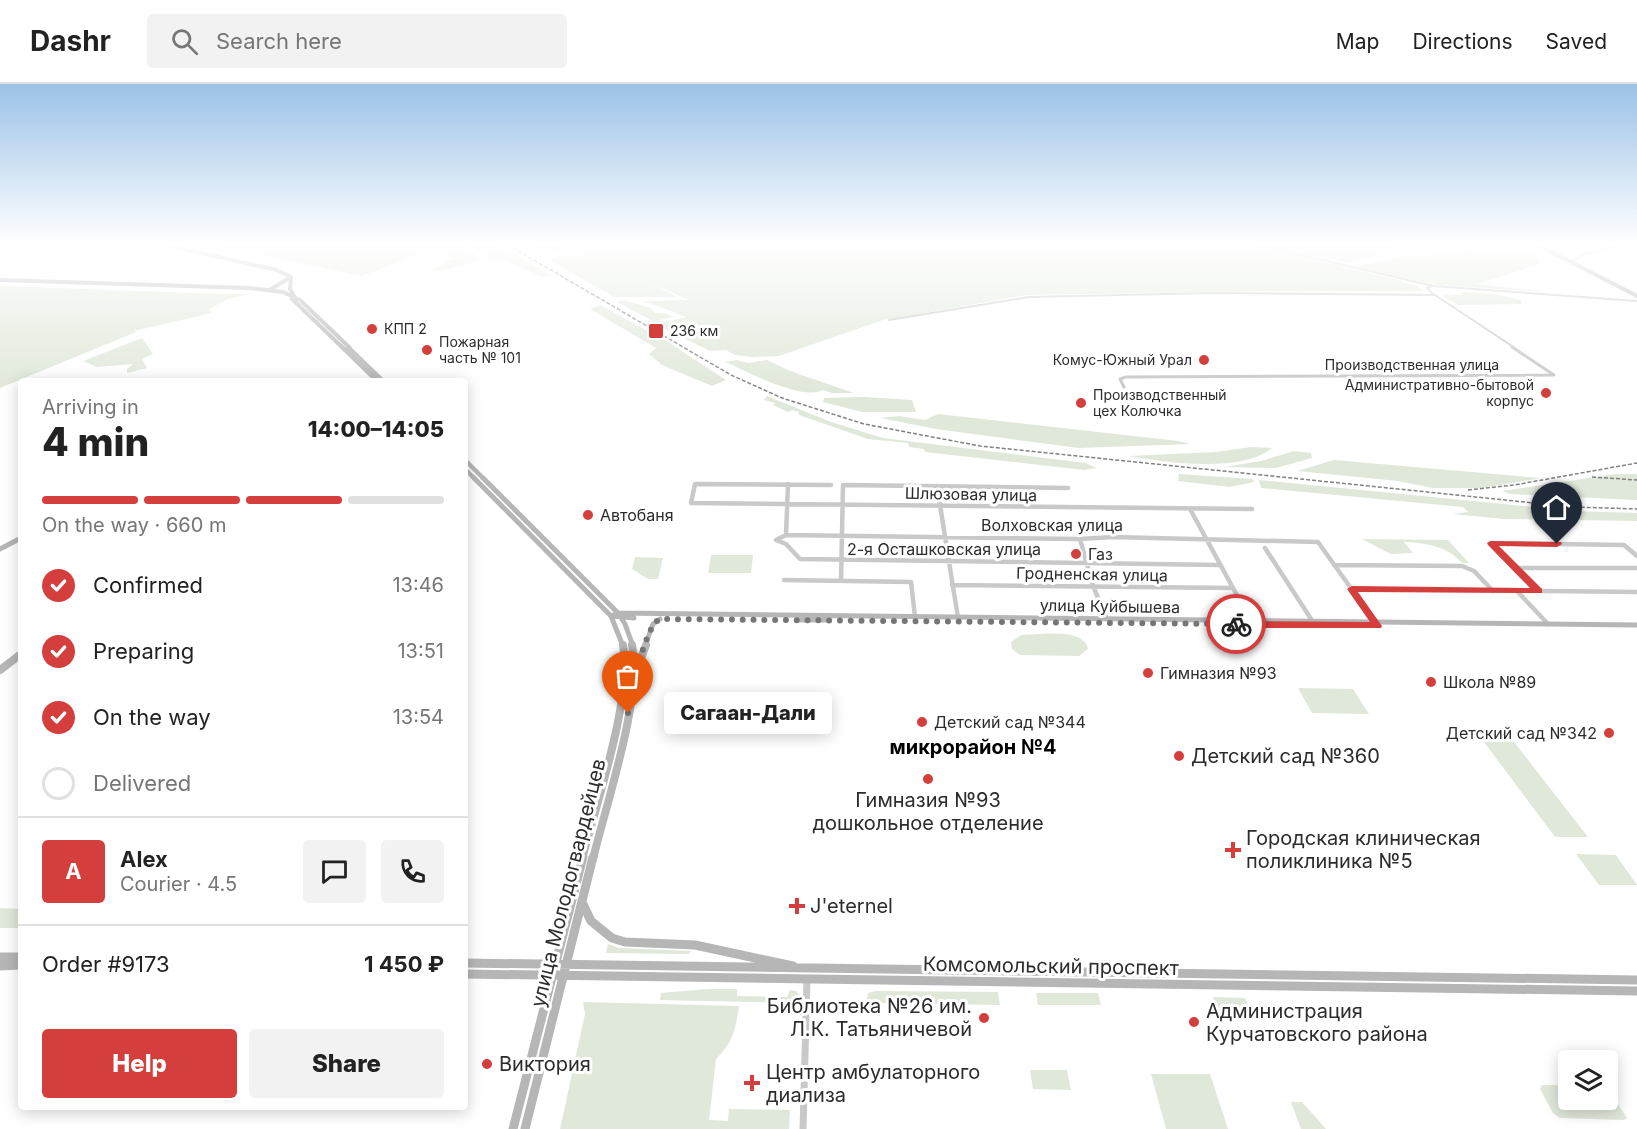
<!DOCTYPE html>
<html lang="en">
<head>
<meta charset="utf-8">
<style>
  body { margin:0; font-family:Inter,sans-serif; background:#f2f2f2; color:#222; height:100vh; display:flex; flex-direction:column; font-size:22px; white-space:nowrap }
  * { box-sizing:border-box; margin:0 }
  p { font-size:20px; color:#767676 }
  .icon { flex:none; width:33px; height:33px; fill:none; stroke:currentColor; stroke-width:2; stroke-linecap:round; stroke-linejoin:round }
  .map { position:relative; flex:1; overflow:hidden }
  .panel { position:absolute; left:18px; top:294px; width:450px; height:732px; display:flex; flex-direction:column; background:#fff; border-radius:6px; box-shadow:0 3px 15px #0003 }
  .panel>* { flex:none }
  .fabs { position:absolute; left:1558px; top:966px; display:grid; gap:12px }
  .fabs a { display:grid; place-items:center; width:60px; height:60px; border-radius:6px; background:#fff; box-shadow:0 3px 15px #0003; font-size:30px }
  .pin { position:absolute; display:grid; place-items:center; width:51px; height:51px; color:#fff; margin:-62px -26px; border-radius:50% 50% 50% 0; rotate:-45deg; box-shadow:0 0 6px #0007 }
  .pin .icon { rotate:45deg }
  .courier { position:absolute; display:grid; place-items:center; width:60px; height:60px; margin:-30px; border:4px solid #d43e3c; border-radius:50%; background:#fff; color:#222; box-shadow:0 2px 8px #0007 }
  .bubble { position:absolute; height:42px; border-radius:6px; background:#fff; box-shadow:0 3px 15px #0003; font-size:20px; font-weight:800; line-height:42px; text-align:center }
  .summary em { font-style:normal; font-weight:800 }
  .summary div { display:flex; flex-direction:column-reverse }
  .summary { display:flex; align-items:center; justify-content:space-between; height:102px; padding:0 24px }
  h1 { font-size:39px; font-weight:800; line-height:45px }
  .bar { display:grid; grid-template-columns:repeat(4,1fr); gap:9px 6px; align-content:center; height:72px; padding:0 24px }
  .bar i { height:8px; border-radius:4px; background:#e0e0e0 }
  .bar .selected { background:#d43e3c }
  .bar p { grid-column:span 4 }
  .line { display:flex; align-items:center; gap:15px; padding:0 24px; border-top:2px solid #e0e0e0 }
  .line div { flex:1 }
  .round { display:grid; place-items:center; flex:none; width:63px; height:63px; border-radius:6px; background:#f2f2f2 }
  ol { padding:0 24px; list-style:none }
  li { display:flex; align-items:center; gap:18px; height:66px }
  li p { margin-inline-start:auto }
  li .icon { padding:6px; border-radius:50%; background:#d43e3c; color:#fff; stroke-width:4 }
  li:last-child { color:#767676 }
  li i { width:33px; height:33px; border:3px solid #e0e0e0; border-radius:50% }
  .cta { display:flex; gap:12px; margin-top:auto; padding:12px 24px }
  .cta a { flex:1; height:69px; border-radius:6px; background:#d43e3c; color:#fff; font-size:24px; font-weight:800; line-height:69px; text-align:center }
  .cta a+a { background:#f2f2f2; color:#222 }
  header { display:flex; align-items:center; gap:36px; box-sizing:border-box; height:84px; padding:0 30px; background:#fff; border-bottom:2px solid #e0e0e0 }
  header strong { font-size:28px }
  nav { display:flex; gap:33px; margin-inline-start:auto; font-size:21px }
  .search { width:420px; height:54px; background:#f2f2f2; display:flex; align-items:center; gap:15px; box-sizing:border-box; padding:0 21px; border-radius:6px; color:#767676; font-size:22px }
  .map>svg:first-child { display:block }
</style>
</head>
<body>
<header>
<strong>Dashr</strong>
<div class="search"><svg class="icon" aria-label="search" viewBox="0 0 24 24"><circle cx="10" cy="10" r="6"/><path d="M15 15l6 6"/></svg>Search here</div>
<nav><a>Map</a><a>Directions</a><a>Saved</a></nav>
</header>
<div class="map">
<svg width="1637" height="1045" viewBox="0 0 1637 1045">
  <rect width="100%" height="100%" fill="#fff"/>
  <path fill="#e0e8da" d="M211,161H460L484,176L440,187L432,186L454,174L427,167L362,192Z
    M468,161H498L550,191L543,193L502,175L491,176Z
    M529,161L1220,163L1256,161L1402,197L1400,198L1416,201L1423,207H1259L1026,211L883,236L779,272L752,273L735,271L726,266L710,267L655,240L687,233L643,217L689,216L648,198L678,213H614L548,175L582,169L572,165L546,170Z
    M1263,161H1389L1403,166L1345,179Z
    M1467,164C1494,164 1507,177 1534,166L1540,180L1477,200L1547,208L1436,201L1355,183L1405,171H1431Z
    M0,202L223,210H251L228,215L209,225L212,229L134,247L136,248L0,304Z
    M1460,208L1494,210L1521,216L1522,220L1458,221L1441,211H1463Z
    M623,216L651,224L655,229H664L674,233L653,237L617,218Z
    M600,221L668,258L726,296L712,302L662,281L649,270L656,264L590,225Z
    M142,254L153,270L142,275L147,284L127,289V285L133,280L97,283L83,277Z
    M737,276L748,279L767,276L790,287L854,309H832L823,306C801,317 749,288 725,278Z
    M767,312L831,338L883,354L1086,379L1096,384L1084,386L925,368L924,365L909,363L908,359L868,355L799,331V328L792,326L788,328L773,321L775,319L764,316Z
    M864,313L912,316L916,328H862L823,318L824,314Z
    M938,330L1178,357L1191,360L1078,364L936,345L881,334L899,332L925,336Z
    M1251,363L1272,364C1243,389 1165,379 1129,372L1216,368Z
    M1294,367L1311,369L1312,374L1276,384L1224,383L1261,377Z
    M1334,376L1539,394L1561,391L1482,404H1433L1398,397L1297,387Z
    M1179,390L1253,395L1254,398L1230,403L1178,397Z
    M1615,390H1637V416L1510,410L1502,407Z
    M1259,396L1575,427L1637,429V437L1504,435L1453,430L1468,428L1463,423L1261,404Z
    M1362,455L1448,456L1469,479H1462C1449,463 1423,458 1404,458L1413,469L1391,470Z
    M711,471H753L751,489H708Z
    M635,473L663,474L658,495H648L632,485Z
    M1021,551C1038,551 1084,543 1088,565L1079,572L1020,571L1012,565L1011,558Z
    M1298,604L1353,605L1369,630L1312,629Z
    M1481,654H1511L1588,753H1555Z
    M1576,770L1616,771L1637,801H1599Z
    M0,824L21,825V844H0Z
    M608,860L619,864L691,867L689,870L606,869Z
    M708,905H737V912L787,913L790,906L796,907L800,911L802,919L660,916L661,909Z
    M876,907L998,908L1000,921L866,919L868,909Z
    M1036,909H1098L1101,921H1038Z
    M1213,913L1245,914L1250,926L1217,925Z
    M583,918L739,922C736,944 733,959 716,975L709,1036L728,1037L729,1025L790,1026L789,1045H560L585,930Z
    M1030,986H1067L1071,1006L1033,1005Z
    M1210,990L1228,1045H1166L1151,990Z
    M1542,1001H1569V1016H1608V1004L1627,1034L1624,1036L1560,1034L1553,1029L1540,1005Z
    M1291,1018H1302L1326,1045H1301Z"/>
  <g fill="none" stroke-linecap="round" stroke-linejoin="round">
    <path stroke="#c9c9c9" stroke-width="2" d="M1259,161L1433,202L1637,217
      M1572,178L1581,171L1625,161
      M1432,202L1427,204L1432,209L1515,264
      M889,236L1029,213L1213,209L1435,211"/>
    <path stroke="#c9c9c9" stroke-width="3" d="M1512,263L1554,291
      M1124,303L1120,295L1126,293L1554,291"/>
    <path stroke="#c9c9c9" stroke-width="4.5" d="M831,401L695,400L691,419L1252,425
      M937,402L958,534
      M1190,425L1251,537
      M786,451L788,400
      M1080,455L1093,502L1107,535
      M1491,459L1624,461L1637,472
      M1491,459L1538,506
      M1265,464L1313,538
      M1220,481L800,475L786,460L776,456L786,451L1080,455L1113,453L1318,458L1375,538
      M1334,481L1462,482L1474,487L1493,507
      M1515,484H1637
      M784,496L911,498L915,533
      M841,497L843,401L1068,404
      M952,501L1233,504
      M1352,505L1637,508
      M1517,507L1548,540"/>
    <path stroke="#c9c9c9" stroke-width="7" d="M803,1045L807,896"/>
    <path stroke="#b6b6b6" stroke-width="4" d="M165,161L277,186L291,193
      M1538,161L1637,212
      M291,193L290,205L294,212
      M0,196L250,204L283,208L300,216L350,264
      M271,205L291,193
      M292,215L343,264"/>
    <path stroke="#b6b6b6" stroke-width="4.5" d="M342,263L377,297
      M348,263L383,297
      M465,376L484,395
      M465,385L475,395"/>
    <path stroke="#b6b6b6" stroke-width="5" d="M474,394L611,532L623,562
      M483,394L618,529L625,540L633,562
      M0,465L21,454
      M611,532L618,529L1637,541
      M612,532L634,534
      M798,536H826
      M645,562L653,540L660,535"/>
    <path stroke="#b6b6b6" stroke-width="8" d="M637,585L646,561
      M0,586L21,570
      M582,775C596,721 633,612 623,561
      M593,775C606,720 643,613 632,561"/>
    <path stroke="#b6b6b6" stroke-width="9" d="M582,818L591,837L612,854L625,858L695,861L793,882
      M0,873H21
      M465,879L1637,896
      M0,882L21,881
      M465,890L1637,907
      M513,1045L583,773
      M525,1045L593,773"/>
    <path stroke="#818181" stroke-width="1.5" stroke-dasharray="4 2" stroke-linecap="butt" d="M508,161L731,291L782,314L864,340L980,362L1573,423L1637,425
      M1592,393L1637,396
      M1468,406L1514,401L1637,379"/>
  </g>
  <linearGradient id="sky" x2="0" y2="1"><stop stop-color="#9bc2e8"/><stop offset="0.52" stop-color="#fff"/><stop offset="1" stop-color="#fff" stop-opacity="0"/></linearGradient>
  <rect width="1637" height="307" fill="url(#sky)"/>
  <path fill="#d43e3c" d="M1491,457L1561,458L1562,460L1557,463L1499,462L1542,505V509L1358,508L1382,542L1381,544H1236L1231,540L1236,537L1370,538L1347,505L1352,502L1530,504L1488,461L1487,459Z"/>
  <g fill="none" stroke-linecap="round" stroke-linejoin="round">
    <path stroke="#767676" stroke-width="6" stroke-dasharray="0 10.8" d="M628,629C632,610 644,542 660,535L1236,540"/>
  </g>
  <g fill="#d43e3c" stroke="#fff" stroke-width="2">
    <circle cx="372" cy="245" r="6"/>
    <rect x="648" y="239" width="16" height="16" rx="3"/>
    <circle cx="427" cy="266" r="6"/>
    <circle cx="1204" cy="276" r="6"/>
    <circle cx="1546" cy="309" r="6"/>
    <circle cx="1081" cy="319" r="6"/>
    <circle cx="588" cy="431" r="6"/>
    <circle cx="1076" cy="470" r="6"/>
    <circle cx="1148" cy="589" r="6"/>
    <circle cx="1431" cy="598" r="6"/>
    <circle cx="922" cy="638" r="6"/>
    <circle cx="1609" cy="649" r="6"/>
    <circle cx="1179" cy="672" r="6"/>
    <circle cx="928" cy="695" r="6"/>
    <path d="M1230 757h6v6h6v6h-6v6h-6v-6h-6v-6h6z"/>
    <path d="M794 813h6v6h6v6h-6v6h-6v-6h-6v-6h6z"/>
    <circle cx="984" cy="934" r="6"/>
    <circle cx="1194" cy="938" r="6"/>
    <circle cx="487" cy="980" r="6"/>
    <path d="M749 990h6v6h6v6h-6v6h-6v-6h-6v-6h6z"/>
  </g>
  <g text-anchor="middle" stroke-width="6" stroke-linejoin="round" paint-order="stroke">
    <g font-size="14" fill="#2c2c2c" stroke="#fff" text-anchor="start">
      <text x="384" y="250">КПП 2</text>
      <text x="670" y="252">236 км</text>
      <text x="439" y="263">Пожарная<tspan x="439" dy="16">часть № 101</tspan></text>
      <text x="1192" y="281" text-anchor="end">Комус-Южный Урал</text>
      <text x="1534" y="306" text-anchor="end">Административно-бытовой<tspan x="1534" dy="16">корпус</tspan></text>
      <text x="1093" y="316">Производственный<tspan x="1093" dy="16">цех Колючка</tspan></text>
    </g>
    <g font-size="14" fill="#2c2c2c" stroke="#fff">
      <text x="1412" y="286">Производственная улица</text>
    </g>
    <g font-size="16" fill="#2c2c2c" stroke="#fff">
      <text transform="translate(971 410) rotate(1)" y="6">Шлюзовая улица</text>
      <text x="1052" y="447">Волховская улица</text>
      <text x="944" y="471">2-я Осташковская улица</text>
      <text transform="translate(1092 490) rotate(1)" y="6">Гродненская улица</text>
      <text transform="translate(1110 522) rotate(1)" y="6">улица Куйбышева</text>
    </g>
    <g font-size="16" fill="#2c2c2c" stroke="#fff" text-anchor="start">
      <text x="600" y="437">Автобаня</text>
      <text x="1088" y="476">Газ</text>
      <text x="1160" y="595">Гимназия №93</text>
      <text x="1443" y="604">Школа №89</text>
      <text x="934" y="644">Детский сад №344</text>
      <text x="1597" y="655" text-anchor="end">Детский сад №342</text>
    </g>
    <g font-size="20" font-weight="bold" fill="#000" stroke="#fff">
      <text x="973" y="670">микрорайон №4</text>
    </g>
    <g font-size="20" fill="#2c2c2c" stroke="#fff" text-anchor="start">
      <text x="1191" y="679">Детский сад №360</text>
      <text x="928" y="723" text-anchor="middle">Гимназия №93<tspan x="928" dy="23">дошкольное отделение</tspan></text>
      <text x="1246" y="761">Городская клиническая<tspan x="1246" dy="23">поликлиника №5</tspan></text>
      <text x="810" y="829">J'eternel</text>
      <text x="972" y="929" text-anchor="end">Библиотека №26 им.<tspan x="972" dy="23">Л.К. Татьяничевой</tspan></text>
      <text x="1206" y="934">Администрация<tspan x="1206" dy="23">Курчатовского района</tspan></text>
      <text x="499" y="987">Виктория</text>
      <text x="766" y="995">Центр амбулаторного<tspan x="766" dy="23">диализа</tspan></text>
    </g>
    <g font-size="20" fill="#2c2c2c" stroke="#fff">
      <text transform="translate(568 799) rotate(-76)" y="7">улица Молодогвардейцев</text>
      <text transform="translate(1051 882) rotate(1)" y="7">Комсомольский проспект</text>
    </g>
  </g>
</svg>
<div class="fabs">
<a><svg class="icon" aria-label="layers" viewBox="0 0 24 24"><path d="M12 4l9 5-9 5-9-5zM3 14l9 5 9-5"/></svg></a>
</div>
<div class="pin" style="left:628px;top:629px;background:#ea580c"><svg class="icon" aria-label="bag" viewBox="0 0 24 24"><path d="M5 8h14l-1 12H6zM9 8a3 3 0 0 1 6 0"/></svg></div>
<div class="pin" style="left:1557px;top:460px;background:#1f2937"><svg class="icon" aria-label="home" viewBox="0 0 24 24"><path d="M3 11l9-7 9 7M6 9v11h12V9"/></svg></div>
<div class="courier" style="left:1236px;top:540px"><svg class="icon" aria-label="bike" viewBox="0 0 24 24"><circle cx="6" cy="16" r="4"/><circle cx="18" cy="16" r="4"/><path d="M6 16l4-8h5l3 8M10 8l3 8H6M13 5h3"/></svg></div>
<div class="bubble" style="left:664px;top:608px;width:168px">Сагаан-Дали</div>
<section class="panel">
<div class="summary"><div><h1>4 min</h1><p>Arriving in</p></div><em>14:00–14:05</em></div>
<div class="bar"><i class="selected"></i><i class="selected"></i><i class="selected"></i><i></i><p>On the way · 660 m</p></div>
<ol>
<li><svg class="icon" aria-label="check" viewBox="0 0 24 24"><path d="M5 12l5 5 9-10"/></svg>Confirmed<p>13:46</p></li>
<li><svg class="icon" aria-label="check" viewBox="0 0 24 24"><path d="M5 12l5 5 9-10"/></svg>Preparing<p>13:51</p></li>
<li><svg class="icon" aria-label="check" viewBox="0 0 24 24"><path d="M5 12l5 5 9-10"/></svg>On the way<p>13:54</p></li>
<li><i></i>Delivered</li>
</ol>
<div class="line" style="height:108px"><b class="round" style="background:#d43e3c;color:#fff">A</b><div><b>Alex</b><p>Courier · 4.5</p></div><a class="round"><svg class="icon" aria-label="chat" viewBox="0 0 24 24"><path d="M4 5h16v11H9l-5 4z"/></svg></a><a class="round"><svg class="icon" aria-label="phone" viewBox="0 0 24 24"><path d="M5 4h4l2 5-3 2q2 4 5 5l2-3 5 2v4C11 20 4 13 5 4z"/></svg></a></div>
<div class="line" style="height:78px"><div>Order #9173</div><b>1 450 ₽</b></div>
<div class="cta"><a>Help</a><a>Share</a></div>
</section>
</div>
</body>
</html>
